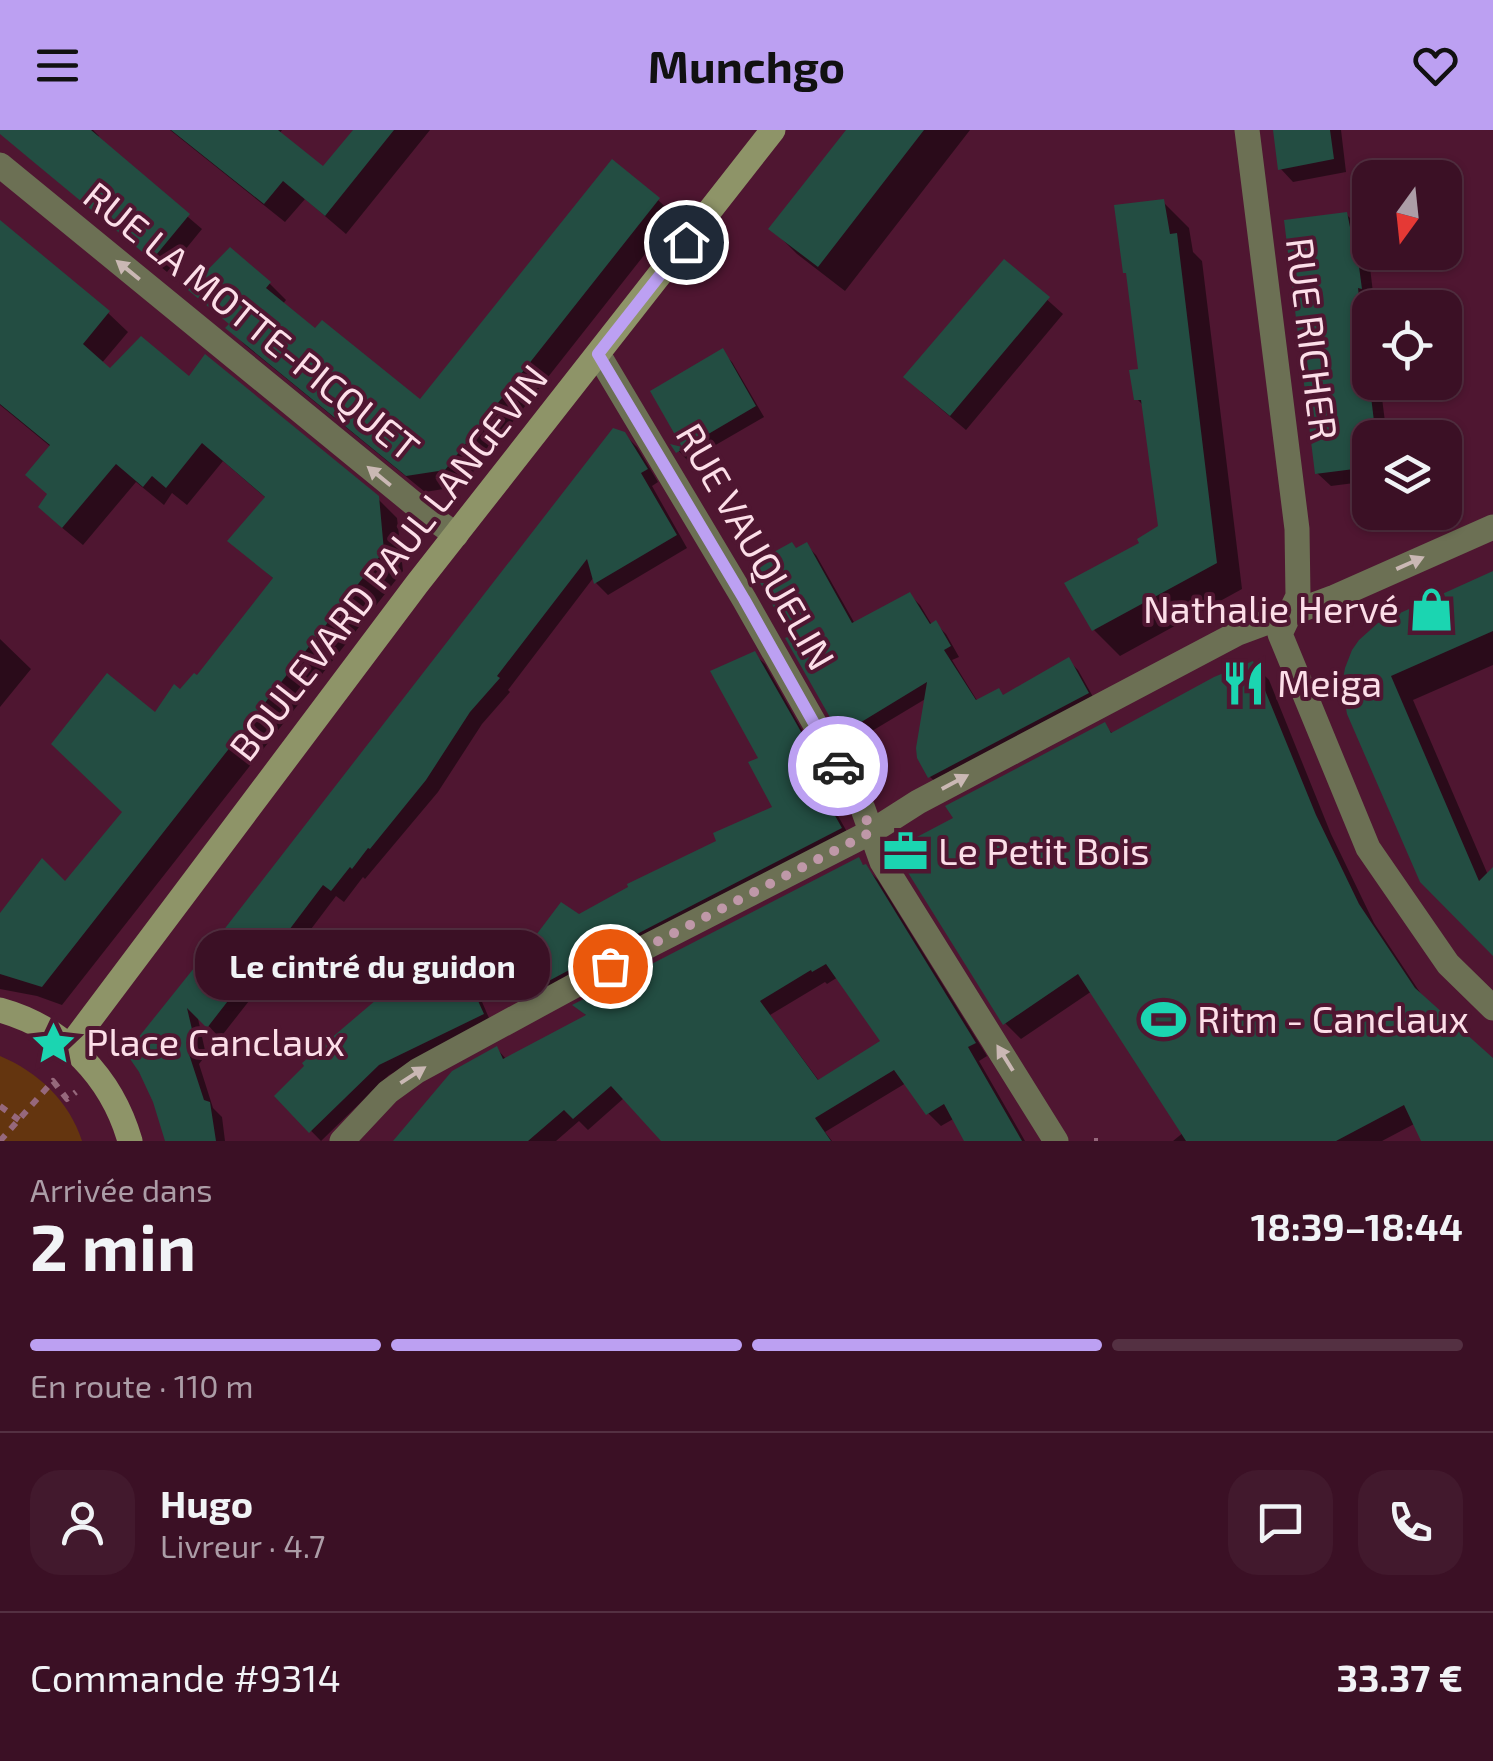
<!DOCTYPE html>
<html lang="fr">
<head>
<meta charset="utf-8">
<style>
  body { margin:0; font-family:"Exo 2",sans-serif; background:#42192d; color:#f1f3f6; height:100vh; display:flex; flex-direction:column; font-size:38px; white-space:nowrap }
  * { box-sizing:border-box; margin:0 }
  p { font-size:32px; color:#ac9da7 }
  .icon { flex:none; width:55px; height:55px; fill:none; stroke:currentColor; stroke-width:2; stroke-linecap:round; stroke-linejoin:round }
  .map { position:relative; height:1011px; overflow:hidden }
  .sheet { display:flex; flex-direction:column; background:#3b1025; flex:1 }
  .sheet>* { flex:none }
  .needle { width:65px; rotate:195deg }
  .tools { position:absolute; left:1352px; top:30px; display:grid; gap:20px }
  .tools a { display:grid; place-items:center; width:110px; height:110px; border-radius:20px; background:#3b1025; box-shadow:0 2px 8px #0004,0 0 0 2px #543042; font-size:50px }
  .pin { position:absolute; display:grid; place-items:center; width:85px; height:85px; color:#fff; margin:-42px; border:5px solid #fff; border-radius:50%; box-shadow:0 2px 10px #0007 }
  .courier { position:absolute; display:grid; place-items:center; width:100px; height:100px; margin:-50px; border:8px solid #bca0f2; border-radius:50%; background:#fff; color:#222; box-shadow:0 2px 12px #0007 }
  .bubble { position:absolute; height:70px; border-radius:30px; background:#3b1025; box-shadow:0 2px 8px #0004,0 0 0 2px #543042; font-size:32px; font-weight:700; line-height:70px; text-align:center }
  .overview em { font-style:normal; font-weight:700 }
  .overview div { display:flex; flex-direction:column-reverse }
  .overview { display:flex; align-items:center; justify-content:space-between; height:170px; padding:0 30px }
  h1 { font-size:65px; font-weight:700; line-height:75px }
  .bar { display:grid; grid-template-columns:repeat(4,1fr); gap:15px 10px; align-content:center; height:120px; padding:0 30px }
  .bar i { height:12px; border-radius:8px; background:#543042 }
  .bar .on { background:#bca0f2 }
  .bar p { grid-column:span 4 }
  .line { display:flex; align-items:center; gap:25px; padding:0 30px; border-top:2px solid #543042 }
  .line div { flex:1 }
  .round { display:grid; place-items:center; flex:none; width:105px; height:105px; border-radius:30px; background:#42192d }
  header { display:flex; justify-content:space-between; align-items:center; height:130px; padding:0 30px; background:#bca0f2; color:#111; font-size:45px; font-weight:700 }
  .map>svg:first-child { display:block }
</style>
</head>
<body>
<header><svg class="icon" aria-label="menu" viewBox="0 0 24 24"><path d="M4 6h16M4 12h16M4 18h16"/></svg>Munchgo<svg class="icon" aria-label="heart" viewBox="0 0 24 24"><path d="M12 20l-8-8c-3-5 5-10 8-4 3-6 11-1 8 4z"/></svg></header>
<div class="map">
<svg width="1493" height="1011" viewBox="0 0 1493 1011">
  <rect width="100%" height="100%" fill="#4f1631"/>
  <path fill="#64350f" d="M0,926C38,942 69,971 82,1011H0Z"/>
  <path fill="#0007" fill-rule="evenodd" d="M0,0H93L99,6L97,9L202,99L167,142L0,3Z
    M170,0H282L279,4L323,40L356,0H430L346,104L305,69L285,92Z
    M849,0H970L845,161L797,124L772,99Z
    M1276,0H1341L1346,42L1293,52L1280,38Z
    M658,70L675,86L462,356L425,362L245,215L229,198L269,153L286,170L282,175L315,201L421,272Z
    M1163,72L1189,98L1193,122L1202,131L1242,459L1120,526L1094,500L1143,414L1161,397L1145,277L1136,268Z
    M1346,84L1360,98L1362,108L1370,116V122H1374L1369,129L1374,171L1370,170V252H1380L1387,308H1370V351L1331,356L1317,343Z
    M0,103L108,183L128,202L101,234L110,241L189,249L377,368L397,388L403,441L62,875L37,866L0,859V787L65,755L125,683L155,585L197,549L275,450L231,410L267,369L223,331L187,375L172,363L164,375L136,352L83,415L60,396L49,365L51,317L0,275Z
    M1005,132L1063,184L966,300L921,262Z
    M722,222L732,232L764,287L688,331L676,318L687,321L654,262Z
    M624,304L637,317L658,352L652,356L687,418L608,465L596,453L594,447L508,560L510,562L482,594L438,662L365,749L363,747L344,772L336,766L290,827L285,825L220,908L197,884L206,925L199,934L213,978L222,987L225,1011H167L156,971L129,924Z
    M806,415L816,425L855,494L910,465L920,475L932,495L936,494L946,504L959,527L952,530L978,572L1005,567L1068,530L1078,540L1097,574L941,657L930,647L927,568L852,613L842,603L794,507L797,421Z
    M1493,445V535L1413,570L1488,745L1493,744V823L1349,583Z
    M0,509L31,539L0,577Z
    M754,524L765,534L820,632L811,638L851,709L555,863L528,843L579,787L719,712L776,678Z
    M1253,534L1269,550L1331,704L1374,793L1427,873L1493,931V1011H1430L1416,993L1382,1011H1173L1184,1002L1092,861L1021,909L1005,893L956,688L1104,595L1113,604Z
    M858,730L878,750L987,926L979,931L1025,1011H967L955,988L941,996L928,983L906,953L825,1002L832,1011H664L624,968L588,1000L579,991L556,1011H395L497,919L507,930L588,887L577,876ZM838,847L884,911L820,952L770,885L825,852L827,854Z
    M460,834L470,844L492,895L389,945L321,1011L277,966L387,870Z"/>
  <path fill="#234d42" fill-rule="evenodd" d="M0,0H91L190,84L152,130L36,34L0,4Z
    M171,0H278L323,36L353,0H394L325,86L283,51L264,74Z
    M846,0H924L818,137L768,99Z
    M1273,0H1330L1334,29L1278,40Z
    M612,29L660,68L445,340L406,346L225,198L229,194L188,160L230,117L271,152L266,158L315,198L322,190L420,269Z
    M1164,69L1170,104L1177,103L1217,433L1092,501L1064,453L1139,413L1137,409L1158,396L1141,270H1134L1129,240L1138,239L1126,143H1123L1114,75Z
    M1347,82L1350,97L1363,106L1356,114L1362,159L1358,158L1376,308H1370V337L1315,344L1284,90Z
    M0,90L110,181L83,214L110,238L141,206L189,246L205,224L379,366L384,421L42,857L0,844V783L42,728L65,751L122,682L51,614L107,543L155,582L174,554L180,559L194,543L197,545L273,448L227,411L265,367L202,313L166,358L152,346L143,357L116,334L62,398L38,377L47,364L25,345L50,315L0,274Z
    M1004,129L1050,167L950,286L903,247Z
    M723,218L756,276L676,323L670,314L682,317L650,261Z
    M613,298L625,302L648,339L641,343L677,405L594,454L587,429L497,546L500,548L470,582L426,650L370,719L368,718L352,739L350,737L331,761L323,755L277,816L272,814L207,898L187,878L195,912L188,921L204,970L210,972L216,1011H165L153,972L139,942L126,923L202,828Z
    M792,412L796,418L807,412L852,493L910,462L930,494L936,490L951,516L944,520L976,570L999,558L1003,565L1069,527L1089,563L928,648L917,628L916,618L927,552L840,605L785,508L790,506L750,435Z
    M1493,441V501L1391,546L1479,751L1493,737V826L1420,752L1347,584L1342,555L1345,538L1352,520L1359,510L1378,493Z
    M755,521L812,621L802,627L842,698L635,805L543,854L515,833L561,772L579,784L628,757L627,754L716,711L713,703L772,677L748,632L758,628L710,541Z
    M1253,531L1316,685L1359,774L1415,858L1493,928V1011H1421L1404,975L1336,1011H1186L1078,844L1003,895L897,725L894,719L953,688L945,676L1105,592L1111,603L1214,547Z
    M859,727L863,735L866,734L976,913L968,917L1022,1011H964L944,974L926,985L894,940L815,988L831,1011H661L611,956L573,989L564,980L528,1011H393L452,941L497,916L503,929L586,885L572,875ZM826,834L880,911L818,950L760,871L811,840L812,842Z
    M460,831L484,884L379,935L309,1003L274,966L304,936L302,933L383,864L387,867Z"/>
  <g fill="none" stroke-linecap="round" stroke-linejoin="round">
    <path stroke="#96687c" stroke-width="6" stroke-dasharray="8 8" stroke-linecap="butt" d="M0,976L19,990
      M0,1011L53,951L67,969L76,962
      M1094,1011H1098"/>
    <path stroke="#6c7054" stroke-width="25" d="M1247,0L1297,399L1298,466L1280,504L1368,718L1448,834L1493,878
      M0,35L424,382L456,405
      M598,224L744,469L863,679L882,732L1056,1011
      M342,1011L388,962L417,941L642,819L871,702L918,672L1238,503L1335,467L1493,397"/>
    <path stroke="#8e9468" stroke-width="25" d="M0,880C65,898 112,948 130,1011
      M70,916L417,454L773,0"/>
  </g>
  <defs><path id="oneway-solid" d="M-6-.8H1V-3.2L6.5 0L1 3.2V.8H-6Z" transform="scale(2.5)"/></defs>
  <g fill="#cab8b4">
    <use href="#oneway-solid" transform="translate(128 140) rotate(-141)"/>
    <use href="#oneway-solid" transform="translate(379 346) rotate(-141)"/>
    <use href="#oneway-solid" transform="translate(1410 433) rotate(-24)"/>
    <use href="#oneway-solid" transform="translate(955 652) rotate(-28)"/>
    <use href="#oneway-solid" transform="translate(1005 928) rotate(-122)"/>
    <use href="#oneway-solid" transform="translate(413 945) rotate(-33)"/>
  </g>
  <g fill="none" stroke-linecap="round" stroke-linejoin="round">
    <path stroke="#bf98a8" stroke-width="10" stroke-dasharray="0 18" d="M610,836L871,702L863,680L838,636"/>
    <path stroke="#bca0f2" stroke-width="12" d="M686,112L598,224L744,469L838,636"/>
  </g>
  <defs>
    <symbol id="shop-bare" viewBox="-9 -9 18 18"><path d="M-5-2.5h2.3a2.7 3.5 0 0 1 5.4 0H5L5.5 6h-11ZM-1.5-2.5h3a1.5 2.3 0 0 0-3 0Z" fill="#1bd5b1" stroke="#4f1631" stroke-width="2.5" paint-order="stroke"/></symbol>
    <symbol id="restaurant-bare" viewBox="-9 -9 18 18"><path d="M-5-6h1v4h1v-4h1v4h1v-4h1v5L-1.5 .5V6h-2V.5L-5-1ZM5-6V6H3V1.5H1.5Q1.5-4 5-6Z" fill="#1bd5b1" stroke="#4f1631" stroke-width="2.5" paint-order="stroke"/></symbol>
    <symbol id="office-bare" viewBox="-9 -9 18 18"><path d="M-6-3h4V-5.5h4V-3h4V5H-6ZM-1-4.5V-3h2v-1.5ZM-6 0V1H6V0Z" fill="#1bd5b1" stroke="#4f1631" stroke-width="2.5" paint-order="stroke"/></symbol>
    <symbol id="stadium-bare" viewBox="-9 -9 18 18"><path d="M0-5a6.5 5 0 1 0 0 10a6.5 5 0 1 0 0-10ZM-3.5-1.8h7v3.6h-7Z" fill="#1bd5b1" stroke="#4f1631" stroke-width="2.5" paint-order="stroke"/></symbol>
    <symbol id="sight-bare" viewBox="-9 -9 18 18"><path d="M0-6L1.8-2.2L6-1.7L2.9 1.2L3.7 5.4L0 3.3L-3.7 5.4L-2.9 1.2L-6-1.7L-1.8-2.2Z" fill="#1bd5b1" stroke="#4f1631" stroke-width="2.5" paint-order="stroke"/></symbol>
  </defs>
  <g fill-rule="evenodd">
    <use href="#shop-bare" x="1400" y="448" width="63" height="63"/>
    <use href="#restaurant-bare" x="1212" y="522" width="63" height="63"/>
    <use href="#office-bare" x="874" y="690" width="63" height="63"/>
    <use href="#stadium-bare" x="1132" y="858" width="63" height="63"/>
    <use href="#sight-bare" x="22" y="882" width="63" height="63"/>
  </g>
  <g text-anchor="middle" stroke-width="8" stroke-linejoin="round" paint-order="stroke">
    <g font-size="38" fill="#fcdee8" stroke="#4f1631">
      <text transform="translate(251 192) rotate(39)" y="13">RUE LA MOTTE-PICQUET</text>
      <text transform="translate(1311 209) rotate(83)" y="13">RUE RICHER</text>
      <text transform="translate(755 417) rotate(60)" y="13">RUE VAUQUELIN</text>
      <text transform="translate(389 433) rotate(-52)" y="13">BOULEVARD PAUL LANGEVIN</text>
    </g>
    <g font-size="38" fill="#fcdee8" stroke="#4f1631" text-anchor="start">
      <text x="1399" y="493" text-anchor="end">Nathalie Hervé</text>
      <text x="1277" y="567">Meiga</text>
      <text x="938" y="735">Le Petit Bois</text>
      <text x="1197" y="903">Ritm - Canclaux</text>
      <text x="86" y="926">Place Canclaux</text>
    </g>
  </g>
</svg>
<div class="tools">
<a><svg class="needle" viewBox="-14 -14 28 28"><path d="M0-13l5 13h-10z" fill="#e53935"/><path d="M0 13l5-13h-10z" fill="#ac9da7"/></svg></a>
<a><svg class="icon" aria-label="locate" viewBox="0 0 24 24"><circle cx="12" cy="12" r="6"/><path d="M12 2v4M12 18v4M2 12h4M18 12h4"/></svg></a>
<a><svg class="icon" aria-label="layers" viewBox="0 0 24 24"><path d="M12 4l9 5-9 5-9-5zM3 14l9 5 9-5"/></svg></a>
</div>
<div class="pin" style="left:610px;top:836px;background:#ea580c"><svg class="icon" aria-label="bag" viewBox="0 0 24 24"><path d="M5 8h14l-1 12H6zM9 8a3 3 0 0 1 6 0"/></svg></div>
<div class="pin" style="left:686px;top:112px;background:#1f2937"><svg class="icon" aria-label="home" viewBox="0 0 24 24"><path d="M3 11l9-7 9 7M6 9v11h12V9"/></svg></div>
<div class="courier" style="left:838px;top:636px"><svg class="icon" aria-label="car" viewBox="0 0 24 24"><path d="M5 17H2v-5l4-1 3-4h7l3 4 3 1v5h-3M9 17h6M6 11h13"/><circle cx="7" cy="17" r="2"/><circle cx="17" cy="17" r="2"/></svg></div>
<div class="bubble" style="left:195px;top:800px;width:355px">Le cintré du guidon</div>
</div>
<section class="sheet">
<div class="overview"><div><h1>2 min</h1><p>Arrivée dans</p></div><em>18:39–18:44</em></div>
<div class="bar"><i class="on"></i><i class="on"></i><i class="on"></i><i></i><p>En route · 110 m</p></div>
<div class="line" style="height:180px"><a class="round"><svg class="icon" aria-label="person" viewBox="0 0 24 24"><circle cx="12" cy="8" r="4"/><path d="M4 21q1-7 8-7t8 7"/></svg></a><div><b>Hugo</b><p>Livreur · 4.7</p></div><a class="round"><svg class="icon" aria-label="chat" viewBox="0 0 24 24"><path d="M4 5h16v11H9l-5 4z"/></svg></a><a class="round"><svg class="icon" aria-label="phone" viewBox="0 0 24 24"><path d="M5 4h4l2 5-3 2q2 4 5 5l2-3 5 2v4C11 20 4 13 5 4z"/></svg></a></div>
<div class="line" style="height:130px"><div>Commande #9314</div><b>33.37 €</b></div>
</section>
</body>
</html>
